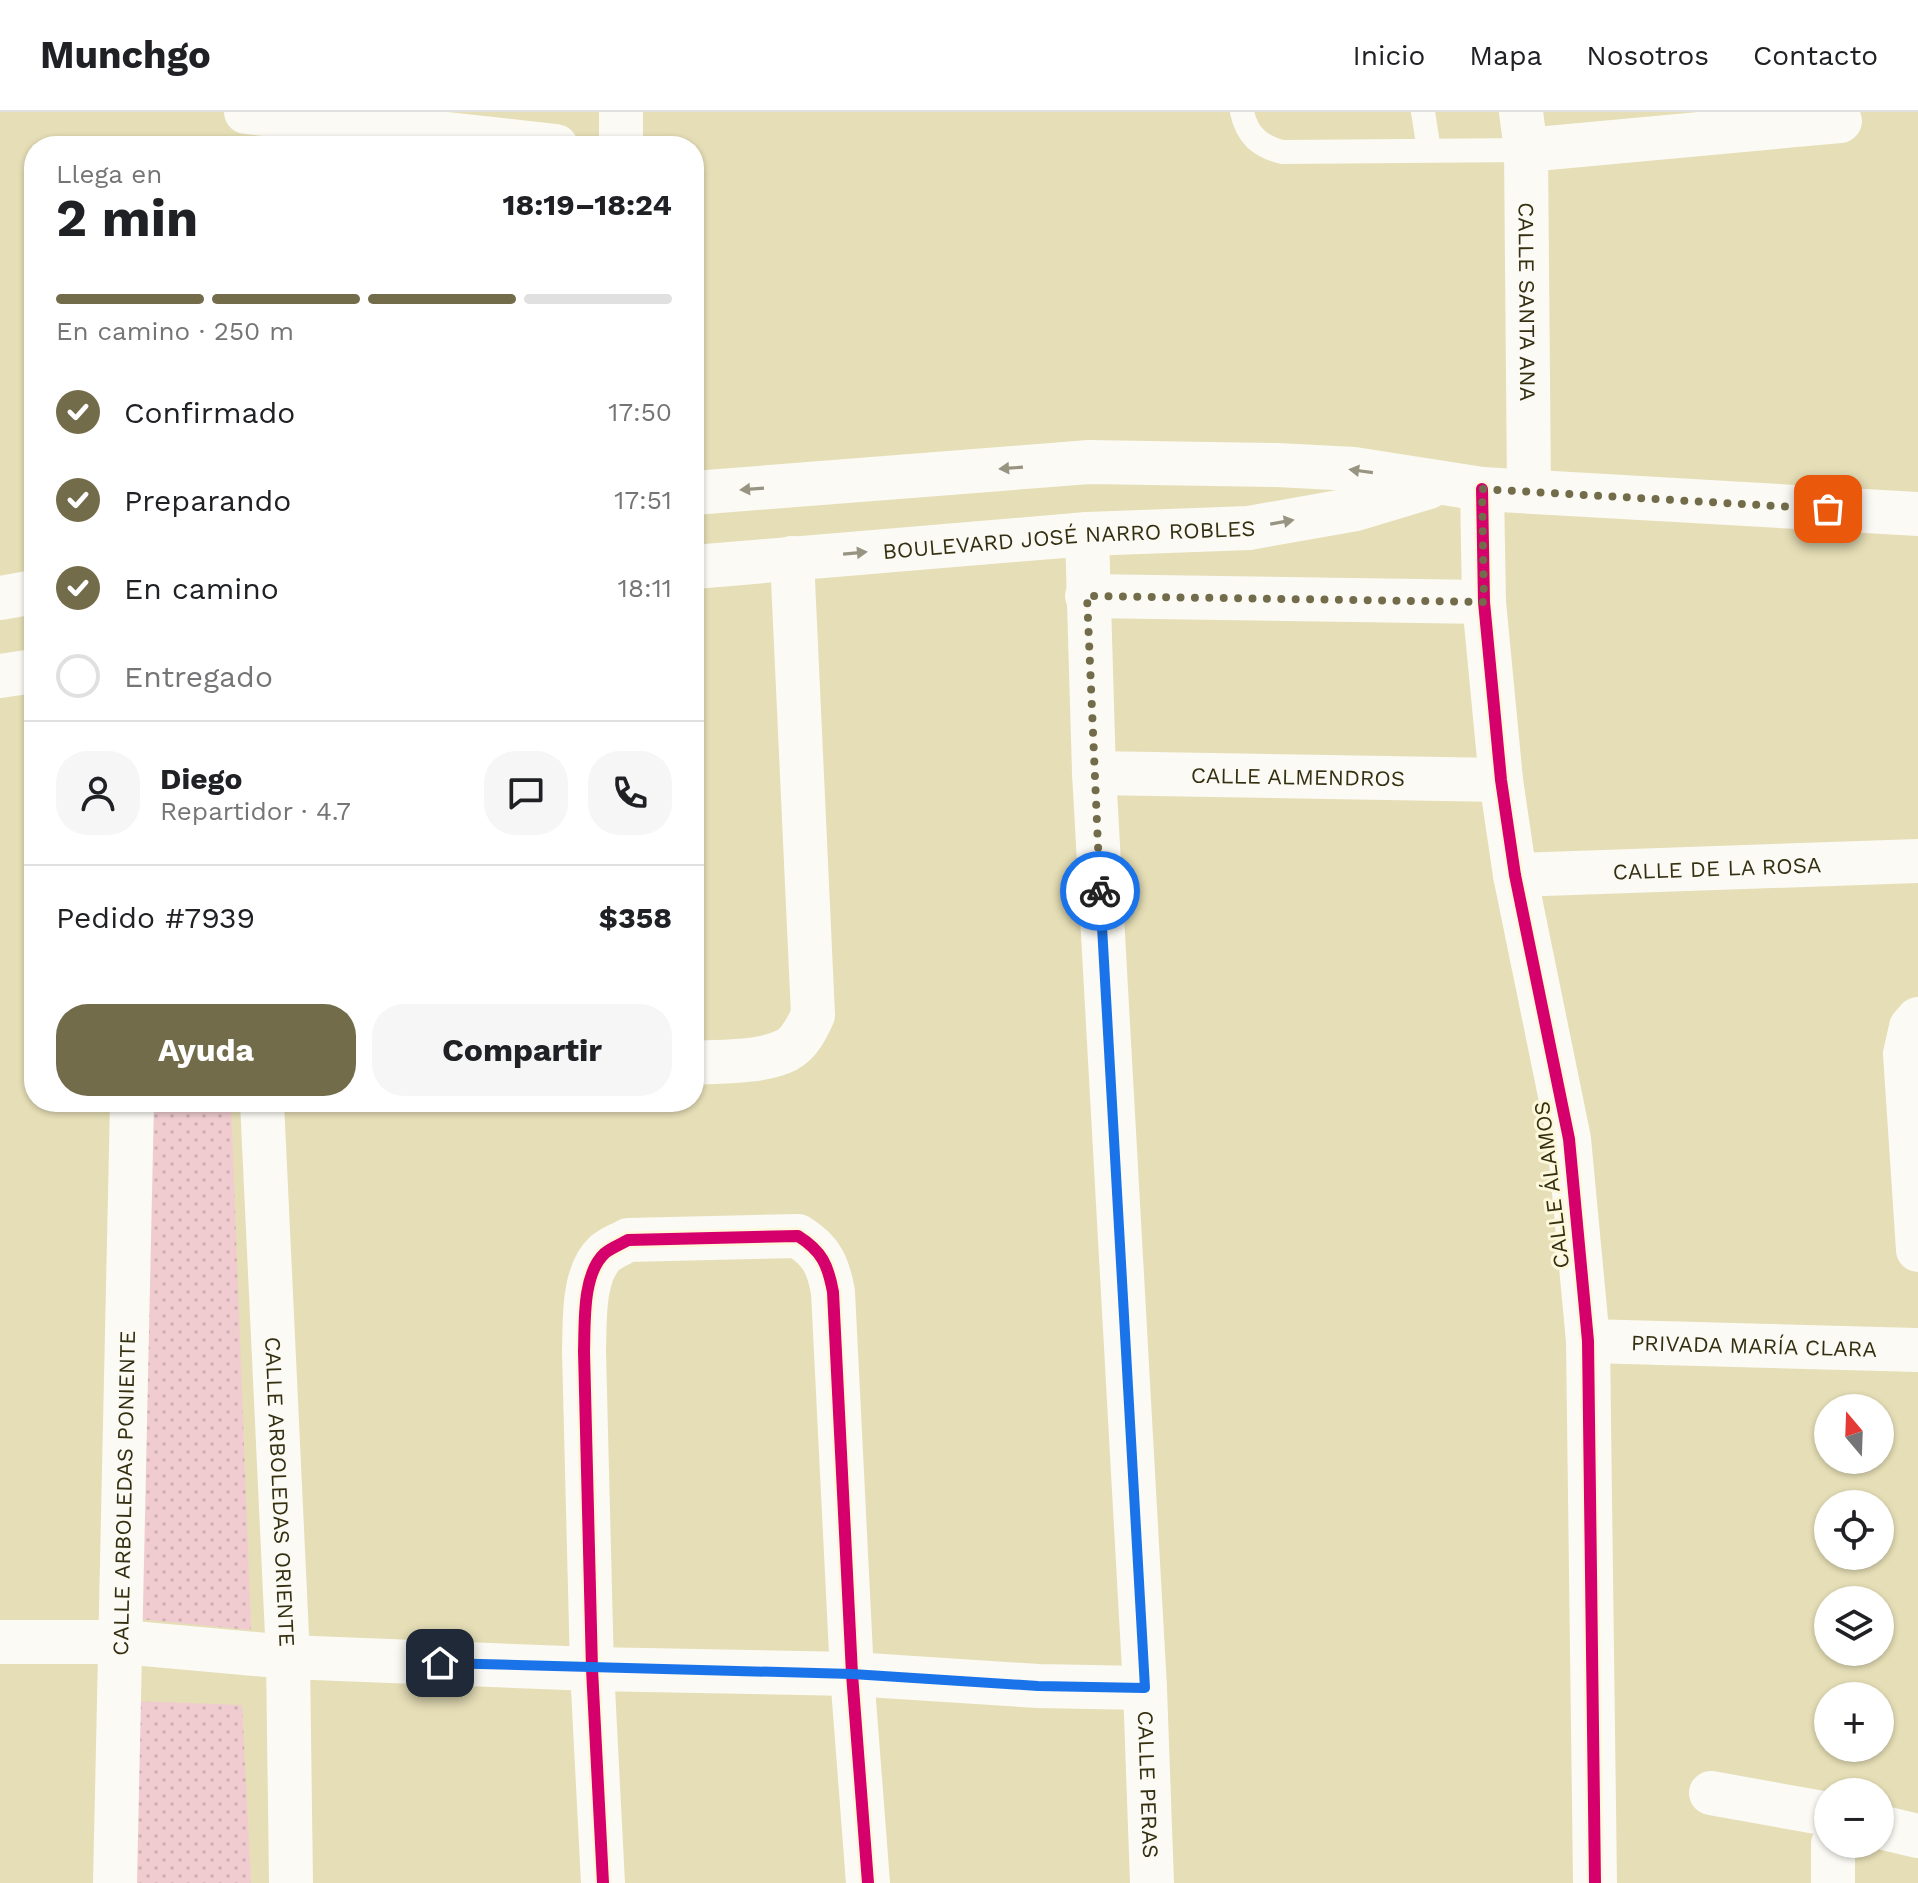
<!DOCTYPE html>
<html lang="es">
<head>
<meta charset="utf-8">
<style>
  body { margin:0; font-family:"Work Sans",sans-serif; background:#f6f6f6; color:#202124; height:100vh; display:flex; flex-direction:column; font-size:30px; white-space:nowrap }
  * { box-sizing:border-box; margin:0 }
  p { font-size:26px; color:#757577 }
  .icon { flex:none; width:44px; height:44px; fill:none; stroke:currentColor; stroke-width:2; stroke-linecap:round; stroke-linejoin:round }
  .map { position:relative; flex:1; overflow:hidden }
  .panel { position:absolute; left:24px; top:24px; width:680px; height:976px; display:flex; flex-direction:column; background:#fff; border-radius:32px; box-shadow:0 2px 6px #0004 }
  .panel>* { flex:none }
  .needle { width:52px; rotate:341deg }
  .fabs { position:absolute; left:1814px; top:1282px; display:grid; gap:16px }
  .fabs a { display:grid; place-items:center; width:80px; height:80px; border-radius:50%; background:#fff; box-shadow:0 2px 6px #0004; font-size:40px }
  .pin { position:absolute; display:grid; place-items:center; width:68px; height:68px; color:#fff; margin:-34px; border-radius:16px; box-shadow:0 4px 12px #0006 }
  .courier { position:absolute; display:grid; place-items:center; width:80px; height:80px; margin:-40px; border:6px solid #1a73e8; border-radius:50%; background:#fff; color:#222; box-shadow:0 2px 10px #0007 }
  .summary em { font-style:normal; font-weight:700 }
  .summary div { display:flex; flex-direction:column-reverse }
  .summary { display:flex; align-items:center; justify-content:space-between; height:136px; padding:0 32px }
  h1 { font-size:52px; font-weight:700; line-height:60px }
  .bar { display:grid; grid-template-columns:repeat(4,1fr); gap:12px 8px; align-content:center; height:96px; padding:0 32px }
  .bar i { height:10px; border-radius:6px; background:#e0e0e0 }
  .bar .active { background:#736c4b }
  .bar p { grid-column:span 4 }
  .line { display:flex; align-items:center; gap:20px; padding:0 32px; border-top:2px solid #e0e0e0 }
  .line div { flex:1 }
  .round { display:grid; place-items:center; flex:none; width:84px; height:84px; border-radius:32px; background:#f6f6f6 }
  ol { padding:0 32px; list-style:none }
  li { display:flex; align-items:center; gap:24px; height:88px }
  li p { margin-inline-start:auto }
  li .icon { padding:8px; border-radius:50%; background:#736c4b; color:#fff; stroke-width:4 }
  li:last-child { color:#757577 }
  li i { width:44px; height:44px; border:4px solid #e0e0e0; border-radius:50% }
  .primary-button { display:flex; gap:16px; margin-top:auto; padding:16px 32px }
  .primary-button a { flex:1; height:92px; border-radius:32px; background:#736c4b; color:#fff; font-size:32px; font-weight:700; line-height:92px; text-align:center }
  .primary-button a+a { background:#f6f6f6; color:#202124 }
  header { display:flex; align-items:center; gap:48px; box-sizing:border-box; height:112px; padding:0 40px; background:#fff; border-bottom:2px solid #e0e0e0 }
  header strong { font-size:38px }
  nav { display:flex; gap:44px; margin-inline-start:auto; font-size:28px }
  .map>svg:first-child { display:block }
</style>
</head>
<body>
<header>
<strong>Munchgo</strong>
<nav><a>Inicio</a><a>Mapa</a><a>Nosotros</a><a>Contacto</a></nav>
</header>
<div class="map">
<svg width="1918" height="1771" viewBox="0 0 1918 1771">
  <defs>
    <pattern id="grass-dots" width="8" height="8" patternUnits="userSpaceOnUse" patternTransform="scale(2)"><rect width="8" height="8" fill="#f0ccd0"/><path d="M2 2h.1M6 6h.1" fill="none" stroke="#ceb0b2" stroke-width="1.8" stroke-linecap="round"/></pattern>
  </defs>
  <rect width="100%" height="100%" fill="#e5deb6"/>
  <path fill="url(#grass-dots)" d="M151,990H231L251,1518L139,1507Z
    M132,1589L242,1593L251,1771H127Z"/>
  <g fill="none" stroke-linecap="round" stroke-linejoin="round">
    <path stroke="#fbfaf4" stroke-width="24" d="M1242,0C1247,23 1259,34 1282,40L1526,38
      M1423,0L1429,38"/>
    <g stroke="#fbfaf4" stroke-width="44">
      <path d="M246,0L556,34"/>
      <path d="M621,0V34"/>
      <path id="s1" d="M1521,0L1526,38L1529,379"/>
      <path d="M1526,38L1840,9"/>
      <path d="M1482,377L1484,490L1501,668L1515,763L1569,1027L1588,1229L1595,1771"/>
      <path id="s2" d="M1087,422L1094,661L1145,1576L1152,1771"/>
      <path d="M1087,484L1484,490"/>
      <path id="s3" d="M1094,661L1501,668"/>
      <path id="s4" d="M1515,763L1918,749"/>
      <path d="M1918,907L1911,915L1905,942L1918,1138"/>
      <path d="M694,951C723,949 761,951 787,938C800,931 807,916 813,903L792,446"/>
      <path id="s5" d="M262,990L288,1545L291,1771"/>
      <path id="s6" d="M1588,1229L1918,1238"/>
      <path d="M0,1530H122L288,1545L592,1557L852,1562L1038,1574L1145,1576"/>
      <path d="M1711,1681L1828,1702"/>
      <path d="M1880,1715L1918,1724"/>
      <path d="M1833,1732V1771"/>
      <path id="s7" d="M115,1771L132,990"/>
      <path d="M603,1771L592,1557L584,1239C585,1211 582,1162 605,1141C611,1136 621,1132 628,1128L798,1124C822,1139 828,1153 833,1180L852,1562L868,1771"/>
    </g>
    <g stroke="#fbfaf4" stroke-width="44">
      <path d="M694,381L1089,350L1277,353L1354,357L1482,377L1918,402"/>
      <path id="s8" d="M694,455L1087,422L1249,416L1356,397L1429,375"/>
      <path d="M0,486L34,480"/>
      <path d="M0,564L34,559"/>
    </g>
    <defs>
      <path id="cycleway" d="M1482,377L1484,490L1501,668L1515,763L1569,1027L1588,1229L1595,1771
        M603,1771L592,1557L584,1239C585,1211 582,1162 605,1141C611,1136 621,1132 628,1128L798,1124C822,1139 828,1153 833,1180L852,1562L868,1771"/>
    </defs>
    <use href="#cycleway" stroke="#fdf8db" stroke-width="17"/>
    <use href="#cycleway" stroke="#d6006c" stroke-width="12"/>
  </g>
  <defs><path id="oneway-solid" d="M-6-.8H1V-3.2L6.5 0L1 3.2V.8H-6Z" transform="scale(2)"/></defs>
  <g fill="#989482">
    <use href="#oneway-solid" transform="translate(1011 356) rotate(176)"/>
    <use href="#oneway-solid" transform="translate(1361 359) rotate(-172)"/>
    <use href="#oneway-solid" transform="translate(752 377) rotate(176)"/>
    <use href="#oneway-solid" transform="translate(1282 410) rotate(-10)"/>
    <use href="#oneway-solid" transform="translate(855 441) rotate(-5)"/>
  </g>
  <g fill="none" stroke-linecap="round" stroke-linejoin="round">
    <path stroke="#736c4b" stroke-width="8" stroke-dasharray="0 14.4" d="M1100,779L1087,484L1484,490L1482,377L1828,397"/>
    <path stroke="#1a73e8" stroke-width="10" d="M440,1551L852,1562L1038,1574L1145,1576L1100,779"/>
  </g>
  <g text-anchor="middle" stroke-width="6" stroke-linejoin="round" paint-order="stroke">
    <g font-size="22" fill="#352f11" stroke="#fdf8db">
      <text dy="8" stroke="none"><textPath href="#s1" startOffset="190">CALLE SANTA ANA</textPath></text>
      <text dy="8" stroke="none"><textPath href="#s8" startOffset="376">BOULEVARD JOSÉ NARRO ROBLES</textPath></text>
      <text dy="8" stroke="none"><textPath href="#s3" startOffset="204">CALLE ALMENDROS</textPath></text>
      <text dy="8" stroke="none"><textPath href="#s4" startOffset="202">CALLE DE LA ROSA</textPath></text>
      <text transform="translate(1551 1073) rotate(-97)" y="8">CALLE ÁLAMOS</text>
      <text dy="8" stroke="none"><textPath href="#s6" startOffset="166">PRIVADA MARÍA CLARA</textPath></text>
      <text dy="8" stroke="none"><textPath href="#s5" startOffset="390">CALLE ARBOLEDAS ORIENTE</textPath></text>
      <text dy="8" stroke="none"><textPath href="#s7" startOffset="390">CALLE ARBOLEDAS PONIENTE</textPath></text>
      <text dy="8" stroke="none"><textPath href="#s2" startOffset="1252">CALLE PERAS</textPath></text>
    </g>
  </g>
</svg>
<div class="fabs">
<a><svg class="needle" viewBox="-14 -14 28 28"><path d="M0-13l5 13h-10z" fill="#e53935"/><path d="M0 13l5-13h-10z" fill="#757577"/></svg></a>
<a><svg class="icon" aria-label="locate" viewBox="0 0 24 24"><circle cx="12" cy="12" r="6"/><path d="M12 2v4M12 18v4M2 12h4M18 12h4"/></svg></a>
<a><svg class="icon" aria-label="layers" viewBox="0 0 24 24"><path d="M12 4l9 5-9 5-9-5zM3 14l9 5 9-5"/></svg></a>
<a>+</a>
<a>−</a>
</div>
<div class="pin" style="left:1828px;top:397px;background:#ea580c"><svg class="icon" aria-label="bag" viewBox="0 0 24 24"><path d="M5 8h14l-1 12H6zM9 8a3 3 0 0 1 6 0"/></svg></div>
<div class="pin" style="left:440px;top:1551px;background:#1f2937"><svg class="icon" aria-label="home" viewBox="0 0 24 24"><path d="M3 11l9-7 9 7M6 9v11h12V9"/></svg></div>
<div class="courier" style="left:1100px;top:779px"><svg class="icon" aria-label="bike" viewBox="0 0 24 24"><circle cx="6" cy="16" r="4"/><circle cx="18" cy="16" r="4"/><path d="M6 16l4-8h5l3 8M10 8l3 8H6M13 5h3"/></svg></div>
<section class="panel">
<div class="summary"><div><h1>2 min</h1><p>Llega en</p></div><em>18:19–18:24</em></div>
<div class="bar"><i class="active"></i><i class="active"></i><i class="active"></i><i></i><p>En camino · 250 m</p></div>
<ol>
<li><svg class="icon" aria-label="check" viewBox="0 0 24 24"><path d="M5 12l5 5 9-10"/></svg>Confirmado<p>17:50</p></li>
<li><svg class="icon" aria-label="check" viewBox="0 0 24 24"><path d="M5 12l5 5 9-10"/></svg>Preparando<p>17:51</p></li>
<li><svg class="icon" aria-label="check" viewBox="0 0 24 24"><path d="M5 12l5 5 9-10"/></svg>En camino<p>18:11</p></li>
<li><i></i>Entregado</li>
</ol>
<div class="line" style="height:144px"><a class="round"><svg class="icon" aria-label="person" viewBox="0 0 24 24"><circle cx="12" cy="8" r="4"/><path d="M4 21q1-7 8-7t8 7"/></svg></a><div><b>Diego</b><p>Repartidor · 4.7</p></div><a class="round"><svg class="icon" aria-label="chat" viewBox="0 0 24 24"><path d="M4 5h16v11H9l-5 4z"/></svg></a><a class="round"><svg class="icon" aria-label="phone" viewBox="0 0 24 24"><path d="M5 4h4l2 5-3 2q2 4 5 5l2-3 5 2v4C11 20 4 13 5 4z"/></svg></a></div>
<div class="line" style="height:104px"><div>Pedido #7939</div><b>$358</b></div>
<div class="primary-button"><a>Ayuda</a><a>Compartir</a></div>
</section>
</div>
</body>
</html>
